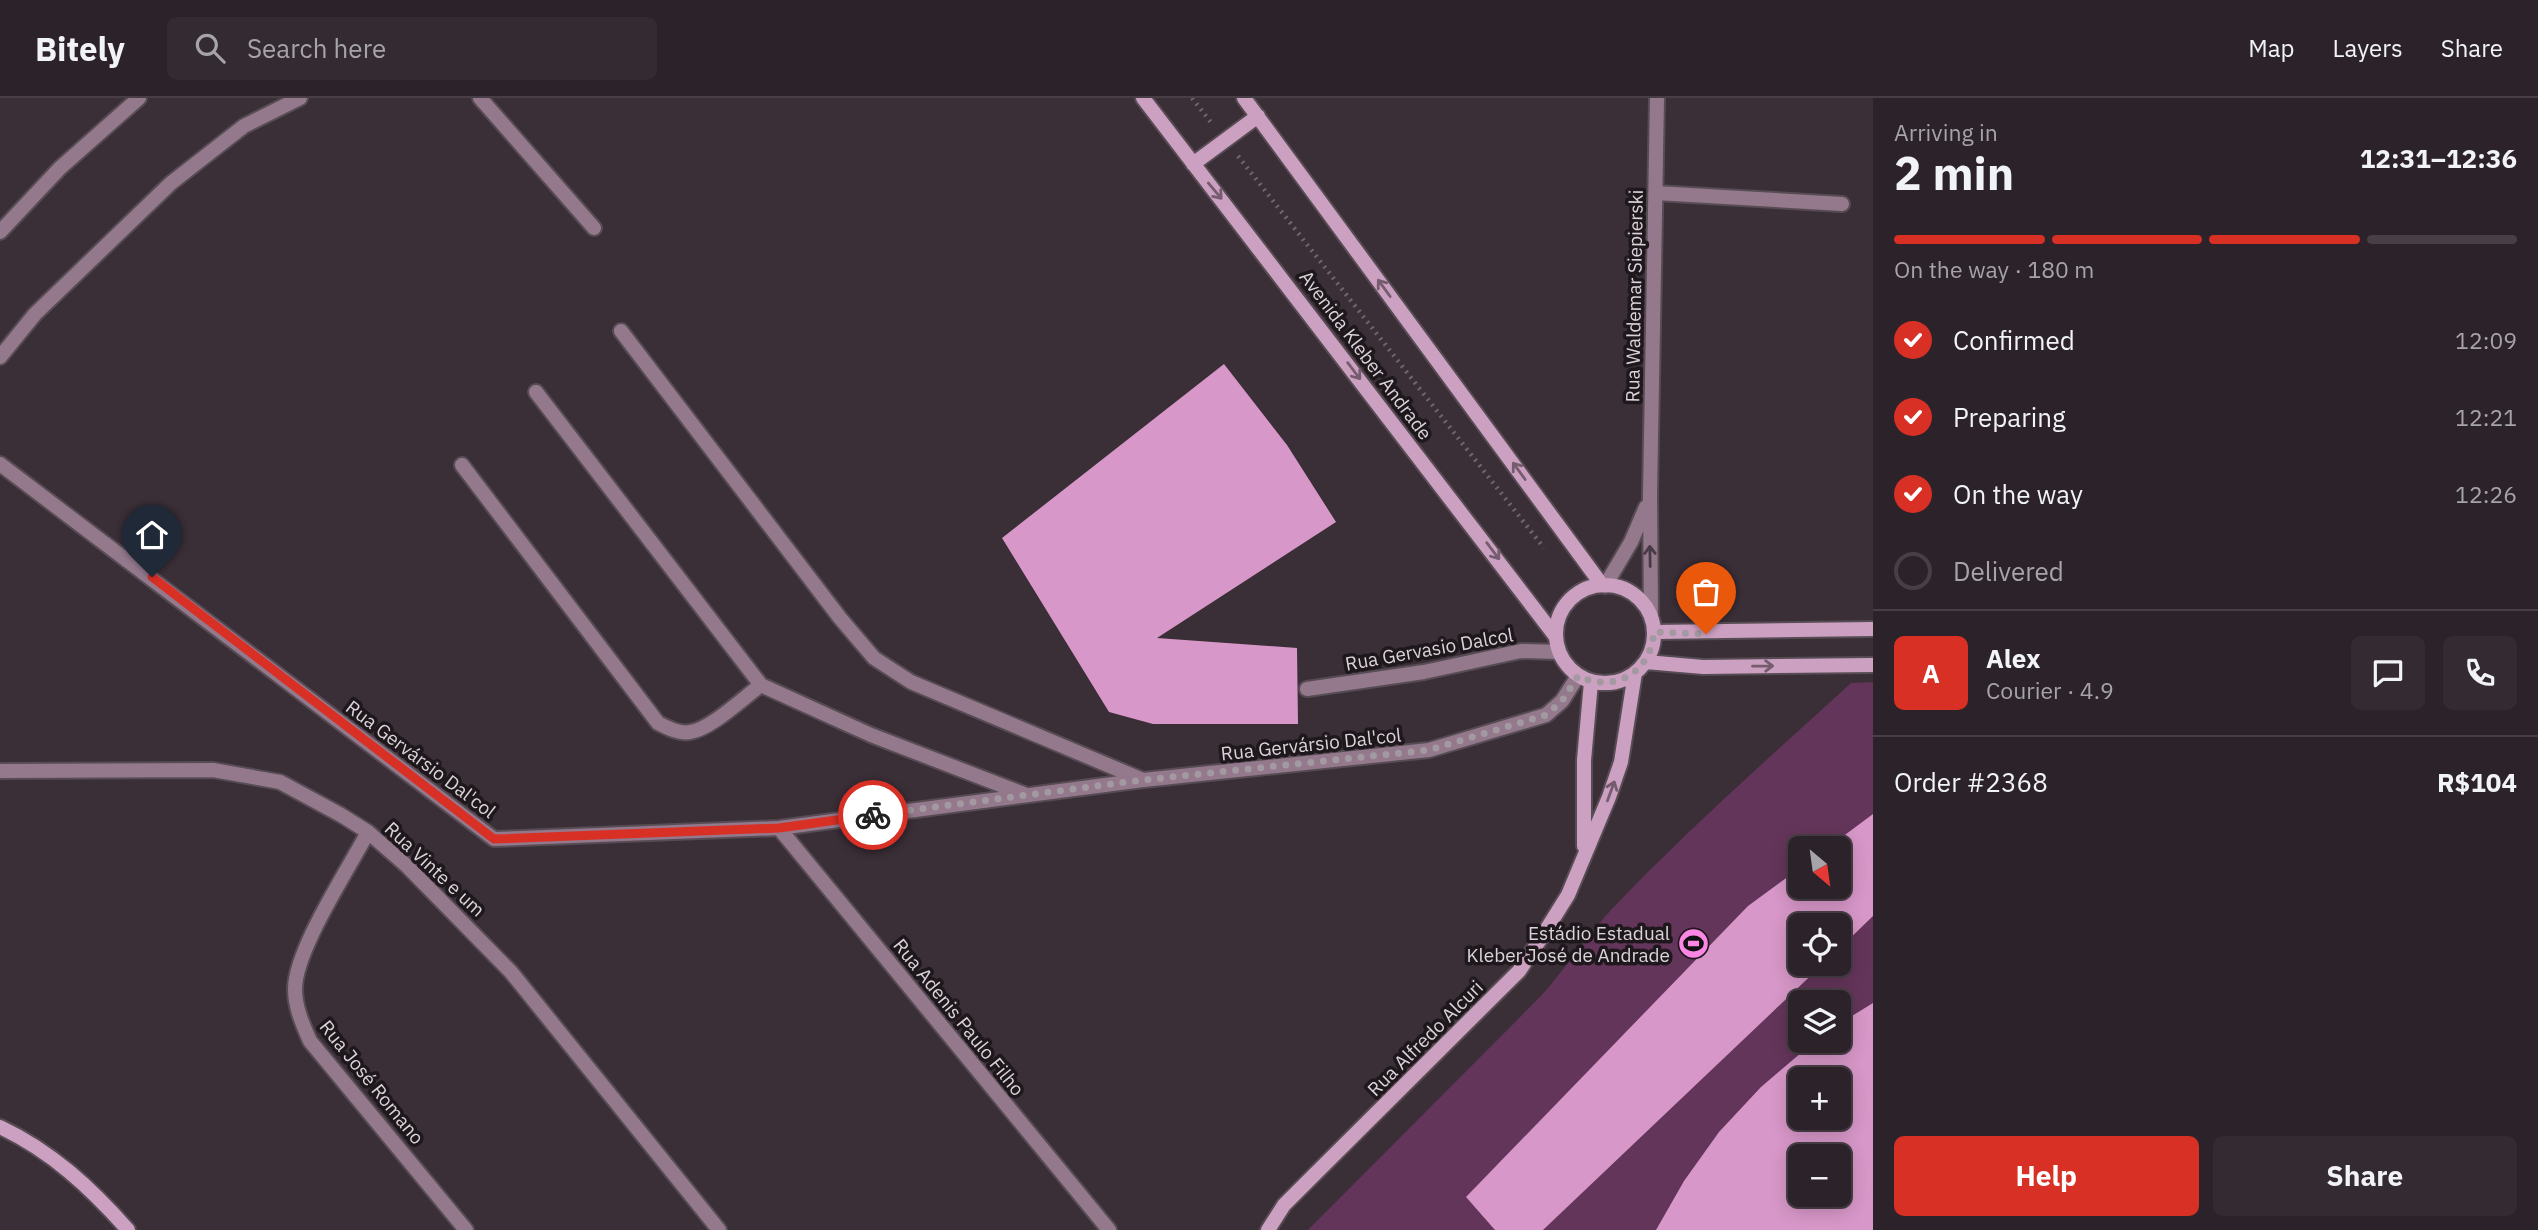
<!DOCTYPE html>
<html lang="en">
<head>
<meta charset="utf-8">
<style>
  body { margin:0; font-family:"IBM Plex Sans",sans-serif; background:#342a31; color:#f1f3f6; height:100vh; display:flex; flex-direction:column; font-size:26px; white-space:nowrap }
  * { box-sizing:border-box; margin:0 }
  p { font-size:23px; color:#a6a4a8 }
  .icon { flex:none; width:38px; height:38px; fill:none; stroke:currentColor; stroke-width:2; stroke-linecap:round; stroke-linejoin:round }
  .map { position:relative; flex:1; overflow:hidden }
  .panel { display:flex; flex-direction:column; background:#2c2229; width:665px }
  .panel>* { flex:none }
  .needle { width:46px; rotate:151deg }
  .tools { position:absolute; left:1788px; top:738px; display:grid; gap:14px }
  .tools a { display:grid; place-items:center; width:63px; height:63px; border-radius:10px; background:#2c2229; box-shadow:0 4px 18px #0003,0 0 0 2px #483f46; font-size:35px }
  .pin { position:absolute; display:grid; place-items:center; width:60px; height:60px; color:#fff; margin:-72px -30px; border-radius:50% 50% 50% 0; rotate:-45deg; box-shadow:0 0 7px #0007 }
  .pin .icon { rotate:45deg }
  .courier { position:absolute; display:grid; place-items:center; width:70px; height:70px; margin:-35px; border:5px solid #d93025; border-radius:50%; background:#fff; color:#222; box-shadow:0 2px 9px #0007 }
  .headline em { font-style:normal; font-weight:700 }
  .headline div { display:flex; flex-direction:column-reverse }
  .headline { display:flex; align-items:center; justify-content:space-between; height:119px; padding:0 21px }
  h1 { font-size:46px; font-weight:700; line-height:52px }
  .bar { display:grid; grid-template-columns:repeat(4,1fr); gap:10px 7px; align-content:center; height:84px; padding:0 21px }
  .bar i { height:9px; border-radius:5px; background:#483f46 }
  .bar .current { background:#d93025 }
  .bar p { grid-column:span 4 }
  .line { display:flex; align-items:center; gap:18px; padding:0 21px; border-top:2px solid #483f46 }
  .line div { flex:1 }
  .round { display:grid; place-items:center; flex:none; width:74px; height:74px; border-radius:10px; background:#342a31 }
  ol { padding:0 21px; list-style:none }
  li { display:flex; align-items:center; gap:21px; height:77px }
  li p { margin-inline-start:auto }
  li .icon { padding:7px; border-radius:50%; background:#d93025; color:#fff; stroke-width:4 }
  li:last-child { color:#a6a4a8 }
  li i { width:38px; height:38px; border:4px solid #483f46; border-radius:50% }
  .button { display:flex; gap:14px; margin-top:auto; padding:14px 21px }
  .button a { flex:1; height:80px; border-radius:10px; background:#d93025; color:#fff; font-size:28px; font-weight:700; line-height:80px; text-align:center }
  .button a+a { background:#342a31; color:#f1f3f6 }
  header { display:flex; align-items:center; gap:42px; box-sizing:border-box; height:98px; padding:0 35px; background:#2c2229; border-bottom:2px solid #483f46 }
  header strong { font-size:33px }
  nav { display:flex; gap:38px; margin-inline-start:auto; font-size:24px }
  .search { width:490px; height:63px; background:#342a31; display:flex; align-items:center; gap:18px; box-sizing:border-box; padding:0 24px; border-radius:10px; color:#a6a4a8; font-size:26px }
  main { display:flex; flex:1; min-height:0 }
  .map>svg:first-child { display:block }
</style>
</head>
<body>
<header>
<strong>Bitely</strong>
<div class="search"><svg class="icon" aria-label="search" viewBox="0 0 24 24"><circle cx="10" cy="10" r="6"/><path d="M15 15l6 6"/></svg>Search here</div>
<nav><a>Map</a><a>Layers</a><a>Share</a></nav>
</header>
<main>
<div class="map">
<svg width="1873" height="1132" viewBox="0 0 1873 1132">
  <rect width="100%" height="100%" fill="#3a2e37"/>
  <path fill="#64355a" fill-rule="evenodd" d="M1873,584V1132H1308L1541,898C1566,870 1586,839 1611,812C1687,732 1770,659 1851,585ZM1801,751H1839V789H1801ZM1801,828H1839V866H1801ZM1801,905H1839V943H1801ZM1801,982H1839V1020H1801ZM1801,1059H1839V1097H1801Z"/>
  <path fill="#d797c8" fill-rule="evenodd" d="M1224,266L1287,347L1336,424L1157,540L1297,550L1298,626H1153L1109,614L1002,440Z
    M1873,716V818L1839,851V828H1801V866H1823L1543,1132H1495L1466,1099L1748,808L1801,769V789H1839V751H1826Z
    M1873,905V1132H1656L1684,1083L1719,1034L1761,989L1815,943H1839V926ZM1801,982H1839V1020H1801ZM1801,1059H1839V1097H1801Z"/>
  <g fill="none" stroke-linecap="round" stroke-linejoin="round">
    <defs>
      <path id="lane" d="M480,0L594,130
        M1656,95L1842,106
        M621,233L840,520L874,560L911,584L1143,682
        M0,259L35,216L171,85L244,28L300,0
        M536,294L761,587L871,637L1024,696
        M462,367L658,625C668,630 679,636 690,634C711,631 743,600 761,587
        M1307,591L1424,574L1521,553L1559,554"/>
      <path id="street" d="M0,134L60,70L139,0
        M0,366L494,741L779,730L1143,682L1429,652L1546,617L1562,603L1578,578
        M1605,488L1631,444L1646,409
        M1651,519L1650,397L1657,0
        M0,673L213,672L280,684L341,717L368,734L407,768L511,874L719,1132
        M779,730L1109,1132
        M368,734C348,772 295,852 295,891C295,910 303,927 310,943L466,1132"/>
      <path id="secondary" d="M1143,0L1556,539
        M1244,0L1602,487
        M1193,66L1258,18
        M1556 536a49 49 0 1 1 98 0a49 49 0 1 1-98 0Z
        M1654,534L1873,531
        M1646,564L1703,569L1873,567
        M1584,748V662L1591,584
        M0,1029C51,1053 91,1090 128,1132
        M1268,1132L1284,1107L1314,1077L1519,873L1543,837L1568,797L1609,699L1621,664L1635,575"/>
    </defs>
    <use href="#lane" stroke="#574c54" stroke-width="18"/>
    <use href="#street" stroke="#574c54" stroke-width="18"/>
    <use href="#secondary" stroke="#574c54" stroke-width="18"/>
    <path stroke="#70656d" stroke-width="4.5" stroke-dasharray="2 5" stroke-linecap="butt" d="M1192,0L1213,27
      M1238,58L1544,450"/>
    <use href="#lane" stroke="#94798d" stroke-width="14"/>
    <use href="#street" stroke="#94798d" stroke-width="14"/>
    <use href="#secondary" stroke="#cca0c1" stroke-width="14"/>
  </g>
  <defs><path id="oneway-shaft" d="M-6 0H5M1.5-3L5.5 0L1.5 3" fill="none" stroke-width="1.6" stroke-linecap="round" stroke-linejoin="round" transform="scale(1.75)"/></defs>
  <g stroke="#755c6f">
    <use href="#oneway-shaft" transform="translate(1215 93) rotate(50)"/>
    <use href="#oneway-shaft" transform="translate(1384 190) rotate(-126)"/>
    <use href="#oneway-shaft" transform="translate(1354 273) rotate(53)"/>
    <use href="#oneway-shaft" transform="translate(1519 373) rotate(-126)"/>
    <use href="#oneway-shaft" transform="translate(1493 453) rotate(53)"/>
    <use href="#oneway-shaft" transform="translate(1763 568) rotate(-1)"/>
    <use href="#oneway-shaft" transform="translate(1611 693) rotate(-70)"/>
  </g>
  <use stroke="#473a44" href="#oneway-shaft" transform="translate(1650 458) rotate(-91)"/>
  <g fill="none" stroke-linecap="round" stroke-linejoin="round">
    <path stroke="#a399a0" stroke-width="7" stroke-dasharray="0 12.6" d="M873,717L1143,682L1429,652L1546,617L1562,603L1578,578C1616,595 1650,575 1654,534L1706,536"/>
    <path stroke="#d93025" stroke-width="9" d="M152,479L494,741L779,730L873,717"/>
  </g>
  <defs>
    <symbol id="stadium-disc" viewBox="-11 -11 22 22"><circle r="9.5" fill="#fc86e4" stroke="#1e181d"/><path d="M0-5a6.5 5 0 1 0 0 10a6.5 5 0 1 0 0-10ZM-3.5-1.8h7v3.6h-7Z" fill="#111"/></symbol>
  </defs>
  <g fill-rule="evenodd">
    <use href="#stadium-disc" x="1676" y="828" width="35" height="35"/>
  </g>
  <g text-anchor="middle" stroke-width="7" stroke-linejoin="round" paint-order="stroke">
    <g font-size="19" fill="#dbd3d9" stroke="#1e181d">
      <text transform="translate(1634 198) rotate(-89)" y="7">Rua Waldemar Siepierski</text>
      <text transform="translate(1366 257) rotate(53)" y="7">Avenida Kleber Andrade</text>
      <text transform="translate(1429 551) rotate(-10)" y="7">Rua Gervasio Dalcol</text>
      <text transform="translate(1311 646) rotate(-6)" y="7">Rua Gervársio Dal'col</text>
      <text transform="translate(421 661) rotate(37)" y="7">Rua Gervársio Dal'col</text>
      <text transform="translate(435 771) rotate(43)" y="7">Rua Vinte e um</text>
      <text transform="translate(959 919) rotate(51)" y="7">Rua Adenis Paulo Filho</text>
      <text transform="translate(1425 940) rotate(-45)" y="7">Rua Alfredo Alcuri</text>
      <text transform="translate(372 984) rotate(51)" y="7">Rua José Romano</text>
    </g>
    <g font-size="19" fill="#dbd3d9" stroke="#1e181d" text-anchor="end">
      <text x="1670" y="842">Estádio Estadual<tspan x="1670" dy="22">Kleber José de Andrade</tspan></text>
    </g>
  </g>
</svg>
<div class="tools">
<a><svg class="needle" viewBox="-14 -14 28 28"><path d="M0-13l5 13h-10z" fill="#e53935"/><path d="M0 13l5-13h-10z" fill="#a6a4a8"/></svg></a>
<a><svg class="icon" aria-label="locate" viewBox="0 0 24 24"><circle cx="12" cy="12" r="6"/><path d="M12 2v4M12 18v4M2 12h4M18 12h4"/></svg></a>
<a><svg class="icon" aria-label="layers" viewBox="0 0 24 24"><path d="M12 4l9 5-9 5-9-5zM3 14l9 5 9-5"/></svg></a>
<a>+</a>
<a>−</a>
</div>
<div class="pin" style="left:1706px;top:536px;background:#ea580c"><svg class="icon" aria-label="bag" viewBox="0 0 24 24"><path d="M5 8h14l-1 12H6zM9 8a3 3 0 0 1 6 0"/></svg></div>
<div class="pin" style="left:152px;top:479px;background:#1f2937"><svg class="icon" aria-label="home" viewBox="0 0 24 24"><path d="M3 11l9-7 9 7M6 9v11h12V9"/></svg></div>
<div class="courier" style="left:873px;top:717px"><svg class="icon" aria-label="bike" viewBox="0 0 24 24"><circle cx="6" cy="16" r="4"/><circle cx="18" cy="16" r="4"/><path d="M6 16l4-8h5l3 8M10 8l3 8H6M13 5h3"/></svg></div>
</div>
<section class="panel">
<div class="headline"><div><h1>2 min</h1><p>Arriving in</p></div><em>12:31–12:36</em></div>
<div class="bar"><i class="current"></i><i class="current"></i><i class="current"></i><i></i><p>On the way · 180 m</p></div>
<ol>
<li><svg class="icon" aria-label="check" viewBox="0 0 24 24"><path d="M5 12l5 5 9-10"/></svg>Confirmed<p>12:09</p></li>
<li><svg class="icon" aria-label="check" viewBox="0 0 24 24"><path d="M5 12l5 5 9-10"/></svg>Preparing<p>12:21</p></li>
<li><svg class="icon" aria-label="check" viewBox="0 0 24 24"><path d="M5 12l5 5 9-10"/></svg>On the way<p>12:26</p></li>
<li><i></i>Delivered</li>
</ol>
<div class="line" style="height:126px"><b class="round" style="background:#d93025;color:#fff">A</b><div><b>Alex</b><p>Courier · 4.9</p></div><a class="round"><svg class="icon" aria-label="chat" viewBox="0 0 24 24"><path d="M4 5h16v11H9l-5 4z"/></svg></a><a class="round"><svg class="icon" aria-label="phone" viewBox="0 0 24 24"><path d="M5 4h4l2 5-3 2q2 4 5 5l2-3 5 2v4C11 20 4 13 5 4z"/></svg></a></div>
<div class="line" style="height:91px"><div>Order #2368</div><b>R$104</b></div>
<div class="button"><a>Help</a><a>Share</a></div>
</section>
</main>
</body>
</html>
